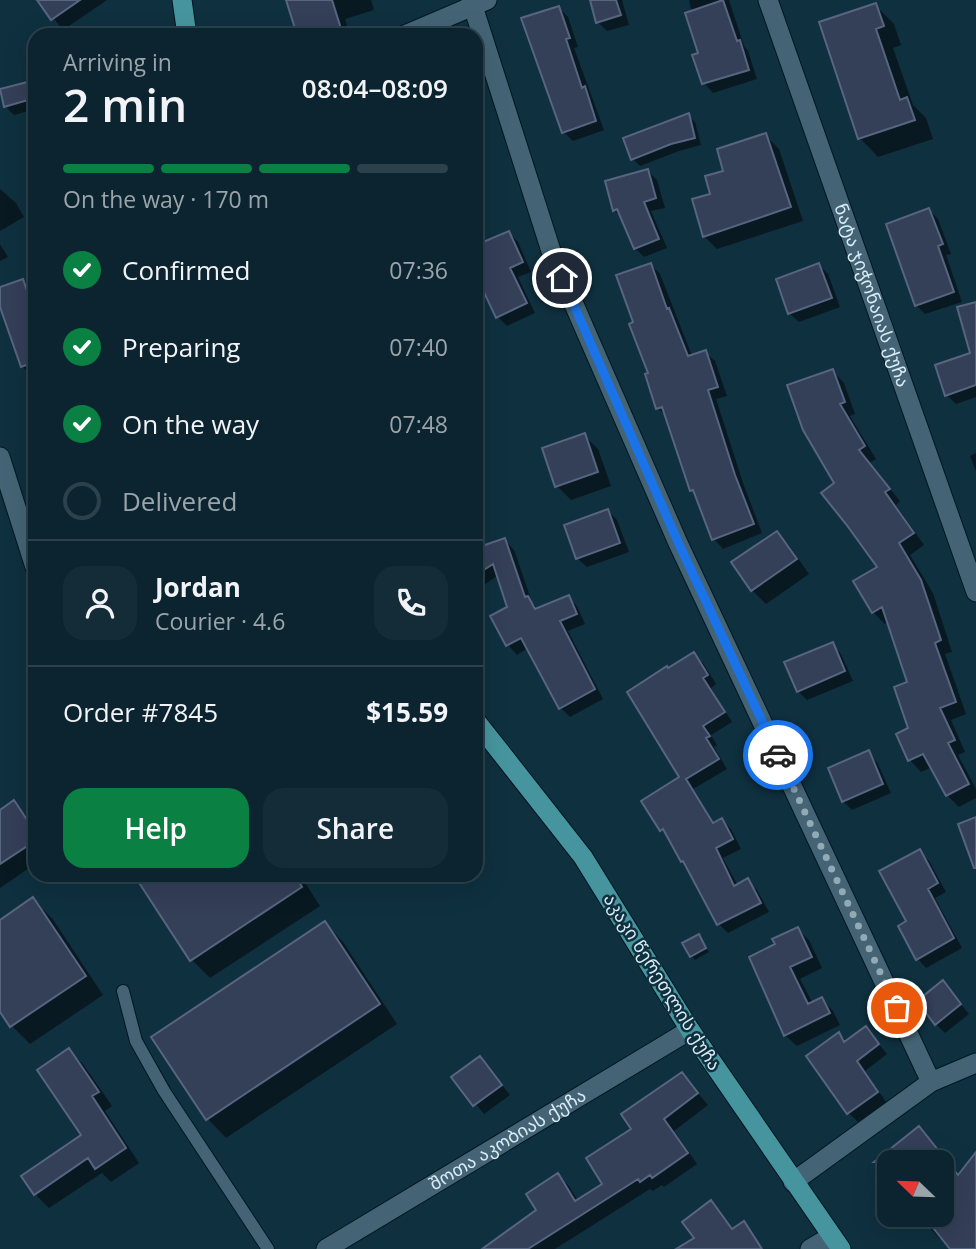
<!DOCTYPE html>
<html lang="en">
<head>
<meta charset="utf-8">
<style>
  body { margin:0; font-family:"Open Sans","Noto Sans Georgian",sans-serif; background:#142c37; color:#f1f3f6; height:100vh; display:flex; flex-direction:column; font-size:26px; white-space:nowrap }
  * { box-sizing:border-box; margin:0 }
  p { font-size:23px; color:#9aa4aa }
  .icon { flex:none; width:38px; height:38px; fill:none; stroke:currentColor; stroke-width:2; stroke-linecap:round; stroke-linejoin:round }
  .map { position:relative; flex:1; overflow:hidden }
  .side { position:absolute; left:28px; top:28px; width:455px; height:854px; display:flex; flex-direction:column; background:#0b242f; border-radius:21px; box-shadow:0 7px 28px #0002,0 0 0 2px #2b414b }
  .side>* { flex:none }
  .needle { width:46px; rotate:293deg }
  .tools { position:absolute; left:877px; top:1150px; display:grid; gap:14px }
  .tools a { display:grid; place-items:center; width:77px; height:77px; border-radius:14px; background:#0b242f; box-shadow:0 7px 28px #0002,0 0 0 2px #2b414b; font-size:35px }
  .pin { position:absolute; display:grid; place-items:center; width:60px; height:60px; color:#fff; margin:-30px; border:4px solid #fff; border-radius:50%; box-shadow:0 2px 7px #0007 }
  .courier { position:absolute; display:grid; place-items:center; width:70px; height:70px; margin:-35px; border:5px solid #1a73e8; border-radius:50%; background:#fff; color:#222; box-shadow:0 2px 9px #0007 }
  .overview em { font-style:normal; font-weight:600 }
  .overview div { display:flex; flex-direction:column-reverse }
  .overview { display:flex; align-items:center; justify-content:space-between; height:119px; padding:0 35px }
  h1 { font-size:46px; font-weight:600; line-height:52px }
  .bar { display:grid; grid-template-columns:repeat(4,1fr); gap:10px 7px; align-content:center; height:84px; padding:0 35px }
  .bar i { height:9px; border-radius:5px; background:#2b414b }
  .bar .on { background:#0b8043 }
  .bar p { grid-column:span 4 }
  .line { display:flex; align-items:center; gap:18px; padding:0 35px; border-top:2px solid #2b414b }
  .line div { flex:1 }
  .round { display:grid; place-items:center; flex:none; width:74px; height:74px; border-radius:21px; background:#142c37 }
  ol { padding:0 35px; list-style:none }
  li { display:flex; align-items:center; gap:21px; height:77px }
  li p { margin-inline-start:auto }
  li .icon { padding:7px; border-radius:50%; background:#0b8043; color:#fff; stroke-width:4 }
  li:last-child { color:#9aa4aa }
  li i { width:38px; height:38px; border:4px solid #2b414b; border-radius:50% }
  .cta { display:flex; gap:14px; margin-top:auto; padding:14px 35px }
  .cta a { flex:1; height:80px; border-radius:21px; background:#0b8043; color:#fff; font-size:28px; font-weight:600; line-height:80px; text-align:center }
  .cta a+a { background:#142c37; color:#f1f3f6 }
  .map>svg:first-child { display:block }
</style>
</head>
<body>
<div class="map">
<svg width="976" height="1249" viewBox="0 0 976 1249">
  <rect width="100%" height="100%" fill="#0f303f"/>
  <path fill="#0007" d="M39,0H107L63,30Z
    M288,0H371L374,10L345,19L350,35H300Z
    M592,0H622L629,25L607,31L598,22Z
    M689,0H729L744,46L748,51L757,79L713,93L704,83L701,54Z
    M875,5L894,24L901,45L893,48L913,105L926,118L933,139L878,157L860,138Z
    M559,8L568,17L578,47L574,48L604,130L573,141L564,132Z
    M35,81V109L14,115L5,106Z
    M688,115L695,122L701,145L679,151L640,166L633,159Z
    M765,135L779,149L803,221L717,249L704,236L713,195L725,172Z
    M648,171L657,180L665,208L651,211L667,248L644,257L635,248L623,219L614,210Z
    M0,189L16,203L24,217L0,231Z
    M929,210L938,219L951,254L946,255L962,302L925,314L916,305Z
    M509,233L518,242L531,272L518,277L535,313L507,326L498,317L484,288L476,278V247Z
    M0,244L8,257L0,261Z
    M651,265L660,274L692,356L705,352L715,361L727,396L716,399L744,486L762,533L723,549L714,539L697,495L691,490L667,417L658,408L651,374L635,323Z
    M819,265L828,274L840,307L799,322L789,313Z
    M22,281L31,290L35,300V374L31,375L22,366L0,302V289Z
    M976,352V397L956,404L947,395Z
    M833,371L844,383L855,414L850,416L876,459L869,463L900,501L896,505L924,545L910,555L933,593L952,652L945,654L966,714L951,720L965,752L958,755L976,789V798L959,807L947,795L932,767L921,772L910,760V683L889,621L885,624L873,612L879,567L837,483Z
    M584,435L598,449L611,486L571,500L557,486Z
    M976,453V471L970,456Z
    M476,482L482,492L476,495Z
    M608,511L617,520L629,552L587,567L577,558Z
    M776,533L790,547L809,574L766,604L752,590Z
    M476,540L480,549L505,540L514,550L532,602L538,609L568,597L577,606L585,624L568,631L603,699L570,717L561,708L528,648L517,655L508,645L492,617L510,607L498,575L476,591Z
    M832,644L841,654L853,681L807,700L798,691Z
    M694,654L703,663L716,684L711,688L732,722L711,735L717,745L714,747L727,769L693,789L715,824L722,820L731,829L741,849L723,858L738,886L748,881L757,890L769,912L728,933L719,924L687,866L670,838L661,829L681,777L669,670Z
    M868,753L877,762L891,793L852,810L843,801Z
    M14,802L35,827V864L0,888V812Z
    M919,851L929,861L946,892L935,898L962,948L926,968L917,958L909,922Z
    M136,875H300L320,906L210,978L192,960Z
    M33,900L52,918L103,995L30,1044L12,1026L0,1008V922Z
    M325,923L343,942L397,1024L226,1138L208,1119L153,1037Z
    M797,929L809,940L822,968L800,979L813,1004L822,999L833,1011L840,1025L797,1046L785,1035L777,945Z
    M698,936L709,952L695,960L691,956Z
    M943,983L969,1014L945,1033L936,1024Z
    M866,1028L887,1054L865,1071L886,1102L858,1122L849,1113L839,1034L847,1042Z
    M69,1050L83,1064L112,1106L105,1111L139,1163L111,1182L102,1173L49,1208L35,1194L84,1136Z
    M480,1058L510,1095L484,1114L454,1077Z
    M682,1074L708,1105L674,1131L697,1164L664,1187L662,1185L653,1191L650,1189L555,1249H484L538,1210L558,1175L569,1186L578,1201L605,1184L634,1130Z
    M919,1128L959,1176L976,1162V1249H953L943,1237L940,1239L928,1226L919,1214H942V1162H889V1170L880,1159Z
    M711,1203L734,1230L744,1224L763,1249H680L697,1239Z"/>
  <path fill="#343f58" stroke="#586580" stroke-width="2" d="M37,0H80L51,20Z
    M286,0H332L343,35H297Z
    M590,0H616L621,15L596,23Z
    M723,0L737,41L740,40L749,70L702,84L692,55L698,53L685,13Z
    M876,3L884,26L876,29L900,100L907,97L915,120L858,139L819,22Z
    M559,6L570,38L566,39L582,88L585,86L596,121L562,133L521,18Z
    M35,80V98L4,107L0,89Z
    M689,113L695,138L671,144L631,160L623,138Z
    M766,133L791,207L703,237L692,199L710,194L705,176L723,171L717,149Z
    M648,169L656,198L644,202L659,239L634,249L617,209L613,211L605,181Z
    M929,208L943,244L938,246L954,292L915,306L886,224Z
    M509,231L523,262L510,268L527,303L496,318L476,275V245Z
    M651,263L667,309L669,308L688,356L706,350L718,387L708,390L735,475L754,524L712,540L693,490L690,491L662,407L656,409L645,374L648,373L629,324L633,322L616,275Z
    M819,263L832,298L788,314L776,279Z
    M23,279L35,314V362L21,367L0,307V287Z
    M976,302V385L945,396L935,365L970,353L957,307Z
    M833,369L845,402L840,404L865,446L859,450L890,489L885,492L914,533L899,543L921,580L941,640L935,643L956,702L940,708L955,740L948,743L969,784L946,796L923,754L908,761L896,734L908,728L894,687L907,682L882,607L872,613L853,581L877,567L846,524L821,493L834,483L803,430L787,385Z
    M585,433L598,472L555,487L542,448Z
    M608,509L620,543L576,559L564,525Z
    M777,531L797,559L751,591L731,562Z
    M505,538L525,597L528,596L535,609L569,595L577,614L560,621L595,689L559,709L521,638L506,646L490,616L507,607L493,564L476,575V548Z
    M833,642L845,671L797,692L784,662Z
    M694,652L708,675L703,678L725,712L703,726L710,736L706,738L719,759L686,779L713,823L722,818L733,839L716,848L734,886L748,878L761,903L717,925L683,861L681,862L663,829L660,831L641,801L679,777L627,692L667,666L668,668Z
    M869,750L883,784L842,802L828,768Z
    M14,800L35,832V841L0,864V810Z
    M976,817V868H974L958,824Z
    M920,849L938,883L928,889L954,938L916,960L898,926L906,921L879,871Z
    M134,875H295L302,887L190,961Z
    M33,897L86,976L10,1027L0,1012V920Z
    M325,921L380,1004L206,1120L151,1037Z
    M798,927L812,957L790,967L808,1004L822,997L830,1013L784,1036L749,957L775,944L772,939Z
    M699,934L706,948L690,957L682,943Z
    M943,980L961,1004L935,1025L917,1001Z
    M866,1026L879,1044L857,1061L878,1092L847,1114L806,1056L839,1032L844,1042Z
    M69,1048L99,1092L92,1096L126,1148L95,1169L88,1158L34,1195L21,1176L81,1135L37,1070Z
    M480,1056L502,1085L473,1106L451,1077Z
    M682,1072L698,1093L664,1119L688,1153L652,1178L650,1175L640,1182L638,1179L528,1249H482L536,1210L526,1194L558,1173L575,1201L602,1184L586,1158L631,1129L621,1114Z
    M919,1126L958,1175L976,1152V1249H950L922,1214H942V1162H874Z
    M711,1200L732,1229L744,1221L762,1249H676L694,1238L682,1222Z"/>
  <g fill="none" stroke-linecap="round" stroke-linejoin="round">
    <defs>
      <path id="service" d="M123,991L136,1041L164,1091L268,1249"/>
      <g id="minor">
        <path d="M471,0L552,254L678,543L931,1082"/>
        <path id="s1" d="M768,0L976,592"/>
        <path d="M405,35L487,0"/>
        <path d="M0,457L35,567"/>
        <path d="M793,1182L931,1082L976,1063"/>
        <path id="s2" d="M326,1249L690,1030"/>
        <path d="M810,1249L832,1236"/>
      </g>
      <path id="primary" d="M182,0L187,35
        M476,721L583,857L690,1030L841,1249"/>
    </defs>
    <use href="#service" stroke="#011722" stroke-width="14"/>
    <use href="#minor" stroke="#011722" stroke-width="21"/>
    <use href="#primary" stroke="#011722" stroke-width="21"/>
    <use href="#service" stroke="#446475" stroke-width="12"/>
    <use href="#minor" stroke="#446475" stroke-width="19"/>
    <use href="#primary" stroke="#46959e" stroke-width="19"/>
  </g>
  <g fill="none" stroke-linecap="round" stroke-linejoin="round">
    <path stroke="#92aab5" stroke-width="7" stroke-dasharray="0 12.6" d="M778,755L897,1008"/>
    <path stroke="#1a73e8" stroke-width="9" d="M562,278L678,542L778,755"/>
  </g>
  <g text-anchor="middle" stroke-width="5" stroke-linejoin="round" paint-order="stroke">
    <g font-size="18" fill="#d9ebf5" stroke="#0f303f">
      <text dy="6" stroke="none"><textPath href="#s1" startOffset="313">ნატა ჯიჭონაიას ქუჩა</textPath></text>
      <text transform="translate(662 982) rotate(58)" y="6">აკაკი წერეთლის ქუჩა</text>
      <text dy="6" stroke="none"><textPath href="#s2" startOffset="212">შოთა აკობიას ქუჩა</textPath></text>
    </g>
  </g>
</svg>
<div class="tools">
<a><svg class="needle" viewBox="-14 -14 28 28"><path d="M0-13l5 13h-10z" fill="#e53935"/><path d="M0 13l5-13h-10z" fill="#9aa4aa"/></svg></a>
</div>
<div class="pin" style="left:897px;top:1008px;background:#ea580c"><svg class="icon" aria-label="bag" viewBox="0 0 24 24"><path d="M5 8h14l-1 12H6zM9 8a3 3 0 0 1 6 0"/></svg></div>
<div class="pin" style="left:562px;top:278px;background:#1f2937"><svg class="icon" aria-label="home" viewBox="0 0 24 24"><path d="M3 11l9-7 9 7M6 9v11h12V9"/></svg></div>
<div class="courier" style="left:778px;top:755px"><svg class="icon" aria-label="car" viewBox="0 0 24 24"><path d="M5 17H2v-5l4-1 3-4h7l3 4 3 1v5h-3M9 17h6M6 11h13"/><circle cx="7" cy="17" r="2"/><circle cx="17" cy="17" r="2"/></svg></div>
<section class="side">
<div class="overview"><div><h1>2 min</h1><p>Arriving in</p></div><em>08:04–08:09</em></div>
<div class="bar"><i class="on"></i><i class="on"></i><i class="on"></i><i></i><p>On the way · 170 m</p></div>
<ol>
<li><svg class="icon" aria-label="check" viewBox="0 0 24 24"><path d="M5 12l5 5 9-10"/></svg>Confirmed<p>07:36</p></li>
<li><svg class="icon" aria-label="check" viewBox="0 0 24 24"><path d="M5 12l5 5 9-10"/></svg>Preparing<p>07:40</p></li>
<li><svg class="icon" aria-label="check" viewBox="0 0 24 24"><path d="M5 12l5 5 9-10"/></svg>On the way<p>07:48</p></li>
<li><i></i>Delivered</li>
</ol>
<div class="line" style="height:126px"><a class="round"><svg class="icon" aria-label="person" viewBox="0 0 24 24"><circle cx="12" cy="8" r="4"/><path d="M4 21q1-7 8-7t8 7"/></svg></a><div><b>Jordan</b><p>Courier · 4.6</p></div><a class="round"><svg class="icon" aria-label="phone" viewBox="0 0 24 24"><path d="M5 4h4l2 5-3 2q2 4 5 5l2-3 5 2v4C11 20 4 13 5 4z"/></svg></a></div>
<div class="line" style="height:91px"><div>Order #7845</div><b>$15.59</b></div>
<div class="cta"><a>Help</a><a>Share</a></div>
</section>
</div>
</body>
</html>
